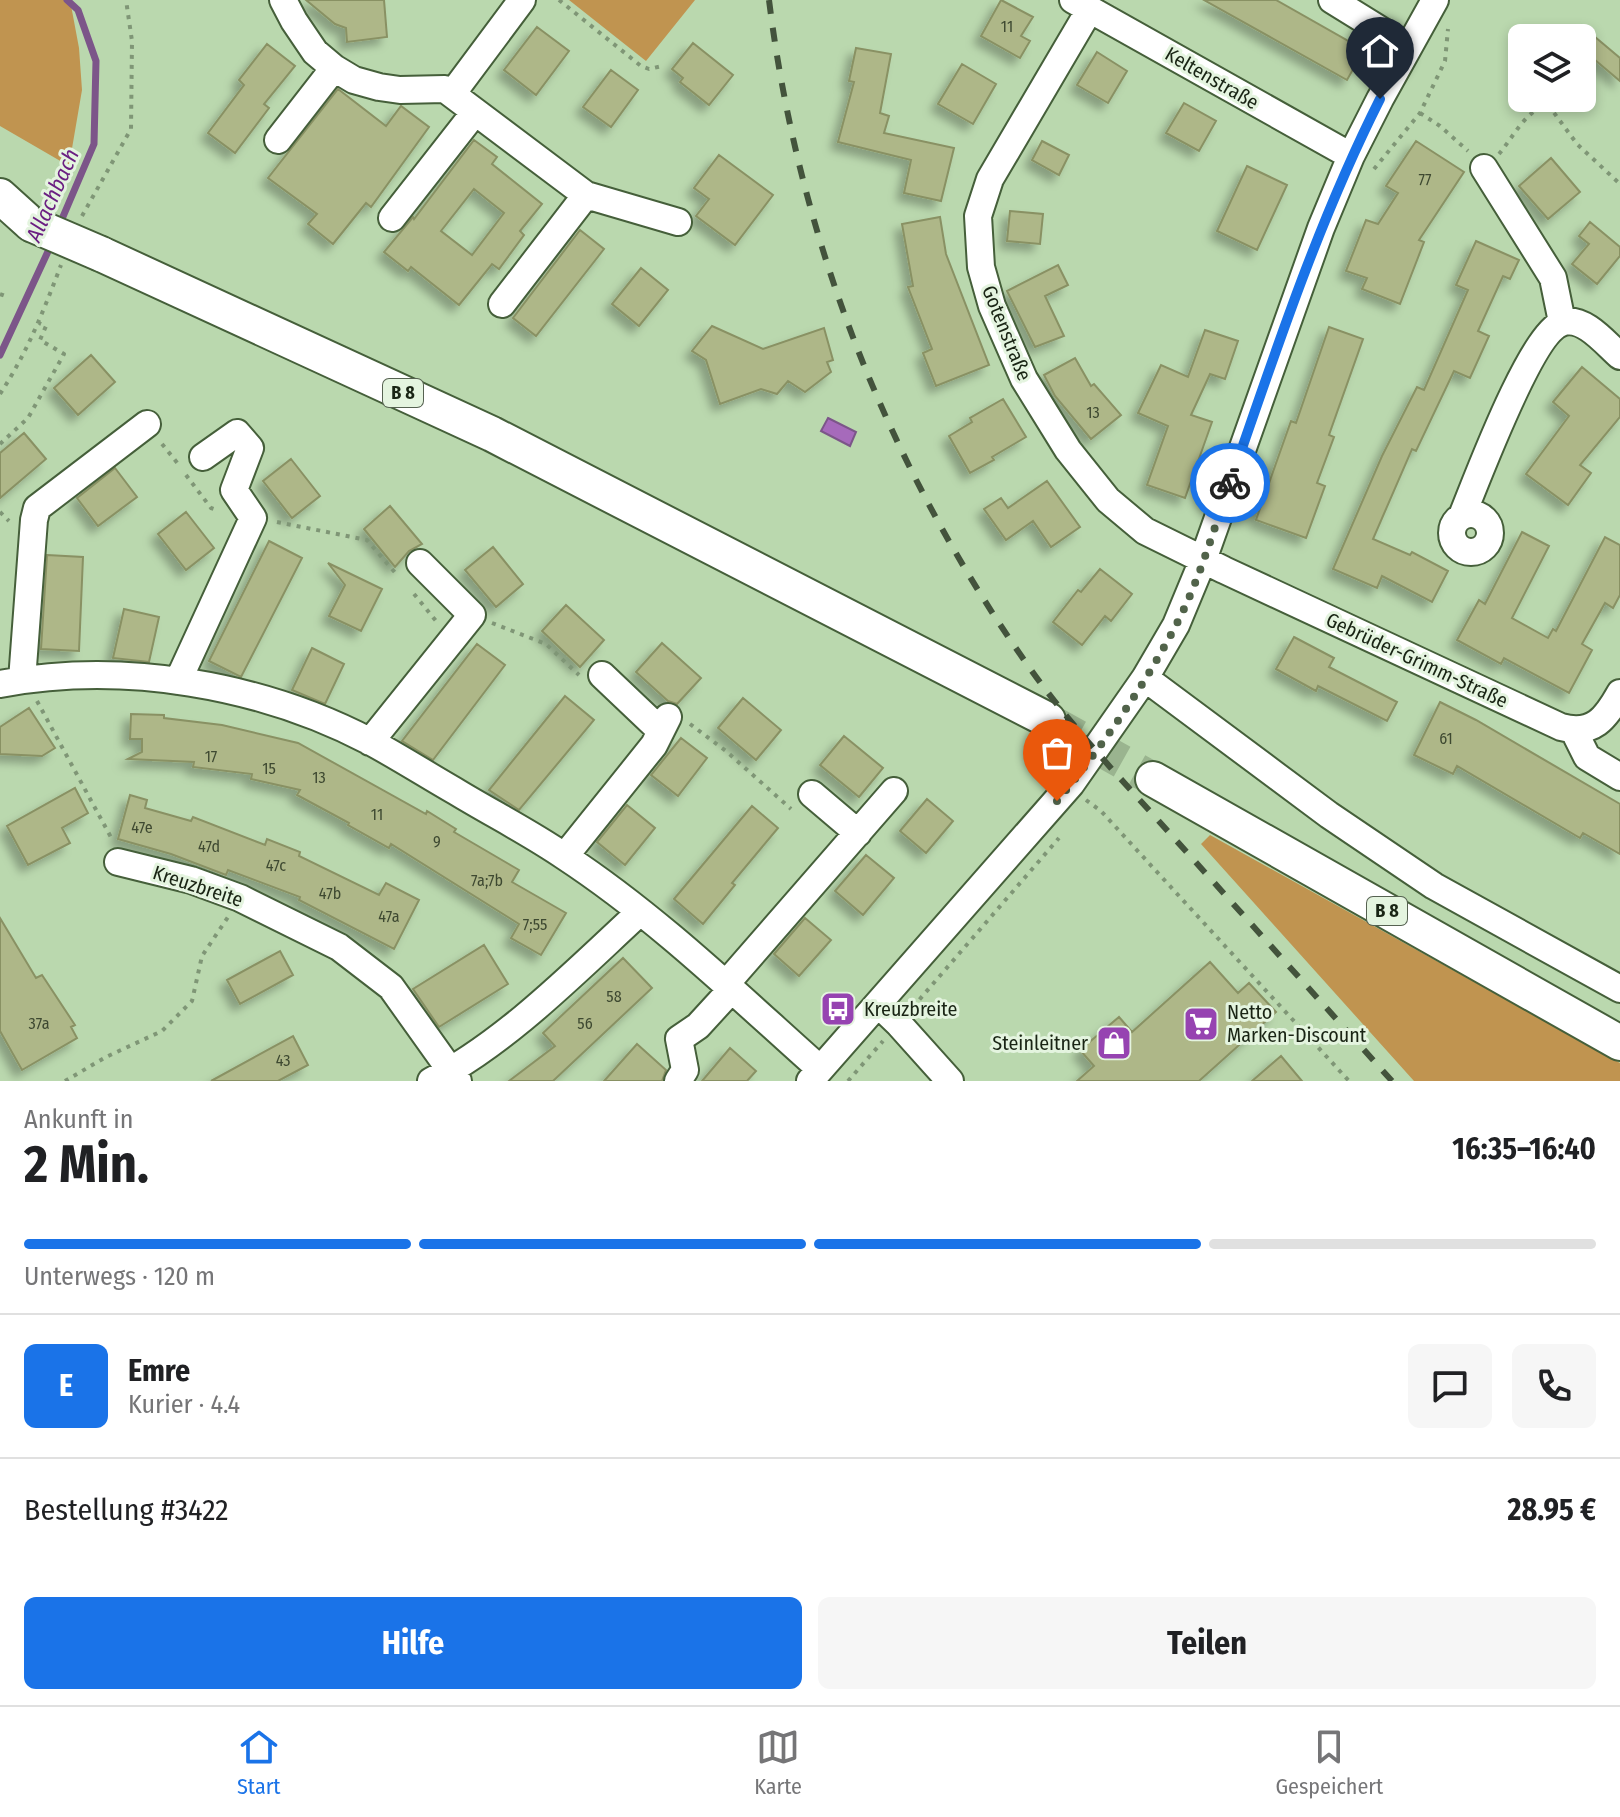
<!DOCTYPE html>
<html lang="de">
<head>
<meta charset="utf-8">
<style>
  body { margin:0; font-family:"Fira Sans Condensed",sans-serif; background:#f6f6f6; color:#202124; height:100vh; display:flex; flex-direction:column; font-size:30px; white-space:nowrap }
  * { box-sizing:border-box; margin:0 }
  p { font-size:26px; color:#757577 }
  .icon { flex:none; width:44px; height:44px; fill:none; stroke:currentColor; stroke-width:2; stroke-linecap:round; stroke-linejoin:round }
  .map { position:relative; height:1081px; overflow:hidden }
  .drawer { display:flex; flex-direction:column; background:#fff; flex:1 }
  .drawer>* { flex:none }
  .fabs { position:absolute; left:1508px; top:24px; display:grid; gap:16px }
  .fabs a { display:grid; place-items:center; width:88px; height:88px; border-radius:12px; background:#fff; box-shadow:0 4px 12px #0003; font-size:40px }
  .pin { position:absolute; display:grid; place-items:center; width:68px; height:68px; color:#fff; margin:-82px -34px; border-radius:50% 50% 50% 0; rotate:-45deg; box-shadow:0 0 8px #0007 }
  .pin .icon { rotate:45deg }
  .courier { position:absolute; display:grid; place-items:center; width:80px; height:80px; margin:-40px; border:6px solid #1a73e8; border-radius:50%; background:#fff; color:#222; box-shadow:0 2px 10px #0007 }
  .summary em { font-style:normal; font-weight:700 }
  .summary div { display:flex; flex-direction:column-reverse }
  .summary { display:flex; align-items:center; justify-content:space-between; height:136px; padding:0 24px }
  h1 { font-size:52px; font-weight:700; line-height:60px }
  .bar { display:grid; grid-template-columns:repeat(4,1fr); gap:12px 8px; align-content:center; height:96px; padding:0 24px }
  .bar i { height:10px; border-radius:6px; background:#e0e0e0 }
  .bar .active { background:#1a73e8 }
  .bar p { grid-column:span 4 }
  .line { display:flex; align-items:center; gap:20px; padding:0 24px; border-top:2px solid #e0e0e0 }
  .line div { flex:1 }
  .round { display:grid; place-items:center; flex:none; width:84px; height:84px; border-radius:12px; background:#f6f6f6 }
  .action { display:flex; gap:16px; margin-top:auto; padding:16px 24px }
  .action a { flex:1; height:92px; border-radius:12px; background:#1a73e8; color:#fff; font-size:32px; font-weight:700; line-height:92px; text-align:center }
  .action a+a { background:#f6f6f6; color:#202124 }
  .tabs { display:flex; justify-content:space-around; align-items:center; height:112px; border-top:2px solid #e0e0e0; background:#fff; font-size:22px; color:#757577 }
  .tabs a { display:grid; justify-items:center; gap:4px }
  .tabs .active { color:#1a73e8 }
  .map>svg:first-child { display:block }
</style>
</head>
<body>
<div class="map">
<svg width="1620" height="1081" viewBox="0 0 1620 1081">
  <defs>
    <filter id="shadow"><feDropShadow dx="-7" dy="7" stdDeviation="4" flood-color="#0004"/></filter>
  </defs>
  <rect width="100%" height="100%" fill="#bad8ae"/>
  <path fill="#c09450" d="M0,0H70L79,48L82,90L69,166L0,126Z
    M569,0H695L646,61Z
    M1210,835L1620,1063V1081H1414L1201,844Z"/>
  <path fill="#a66abb" stroke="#7c5589" stroke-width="2" d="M828,418L856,432L850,446L821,431Z"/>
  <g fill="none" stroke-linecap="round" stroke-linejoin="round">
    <path stroke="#7c5589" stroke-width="7" d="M59,226L94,144L96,61L78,10L67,0
      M0,355L51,245"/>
  </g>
  <path fill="#aeb788" stroke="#899164" stroke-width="2" fill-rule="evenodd" filter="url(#shadow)" d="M306,0H384L387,37L347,42L346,28L335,24Z
    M1001,0L1033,17L1021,36L1030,41L1020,58L981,36Z
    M1204,0H1276L1364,50L1347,80Z
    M1582,26L1620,58V81L1582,49Z
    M537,27L569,51L536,95L504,70Z
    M693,43L733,75L709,105L680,82L683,78L672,69Z
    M267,44L295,66L264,104L269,108L235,153L208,133L244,85L239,80Z
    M856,48L891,54L880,113L889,116L884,133L954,148L941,201L904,193L911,160L838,142L854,82L849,81Z
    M1097,52L1127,71L1108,103L1077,85Z
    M962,64L996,84L973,124L938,104Z
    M611,70L638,90L611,127L583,107Z
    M338,89L386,126L401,106L429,127L371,207L366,203L333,244L308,224L317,214L268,178Z
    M1184,103L1216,121L1199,151L1166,133Z
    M474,140L497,157L492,164L542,204L520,231L524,235L499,269L492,264L459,305L411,267L408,271L384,252L413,217L414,219ZM474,189L504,213L472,255L441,231Z
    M1042,141L1069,155L1059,175L1032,160Z
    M1416,141L1464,172L1419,240L1424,242L1400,304L1362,289L1367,278L1346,271L1366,220L1378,224L1398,193L1386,186Z
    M719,155L773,195L735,245L696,216L709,199L694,188Z
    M1551,158L1580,192L1548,219L1519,186Z
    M1247,166L1287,185L1257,250L1217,231Z
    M1010,211L1043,214L1040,244L1007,241Z
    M940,217L946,254L989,365L936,386L923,353L932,349L908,287L913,286L902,224Z
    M1590,222L1620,247V256L1597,284L1572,264L1589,244L1579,236Z
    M580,230L604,249L536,336L513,318Z
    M1476,241L1519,260L1510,279L1503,276L1478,331L1489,336L1470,378L1454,371L1416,451L1412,449L1373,539L1410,555L1412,552L1448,571L1432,602L1382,576L1377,588L1333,569L1382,456L1417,387L1424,390L1468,290L1456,285Z
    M1058,265L1068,285L1045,296L1064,336L1035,347L1007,291Z
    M641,268L668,290L639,326L612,304Z
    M712,326L763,349L824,328L833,360L827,362L831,372L805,392L788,381L777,394L761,389L720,404L706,360L692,351Z
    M1329,327L1363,339L1329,435L1334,437L1317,483L1325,486L1306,538L1256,520L1291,421L1296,423Z
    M1205,330L1238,341L1225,379L1210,374L1191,415L1212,422L1185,498L1147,485L1168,426L1138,413L1161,365L1188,377Z
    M91,355L115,382L78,415L54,388Z
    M1075,358L1091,386L1094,384L1121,415L1091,439L1055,396L1044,375Z
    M1582,367L1620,399V417L1580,465L1591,473L1568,505L1526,474L1569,416L1553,402Z
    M1003,399L1026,437L992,457L994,460L970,473L949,436L972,422L970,418Z
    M24,433L46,459L0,498V453Z
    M291,459L320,496L292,518L263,481Z
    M115,468L137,497L98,526L77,498Z
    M1047,481L1080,527L1051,547L1033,521L1006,540L984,509L1001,498L1008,508Z
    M390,506L422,544L409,551L395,567L364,529Z
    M186,512L214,548L186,570L158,534Z
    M1522,532L1549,546L1512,618L1548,638L1553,629L1556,631L1605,537L1620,545V595L1613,608L1605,603L1582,644L1592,650L1569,693L1504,658L1501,664L1457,640L1479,600L1485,604Z
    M269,541L302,558L241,677L209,661Z
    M493,547L523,584L496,607L465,570Z
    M47,555L83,557L79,651L41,649Z
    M328,563L382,589L361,631L329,616L345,585Z
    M1100,569L1132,594L1111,621L1105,616L1082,645L1053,622L1078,590L1081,592Z
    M566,605L604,640L580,667L542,631Z
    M124,609L159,617L149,662L113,658Z
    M1294,637L1334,658L1329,667L1397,702L1387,721L1318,686L1316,691L1276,669Z
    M662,643L701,678L677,704L668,701L636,672Z
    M477,644L505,665L433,760L402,741Z
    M312,648L344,664L325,704L292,690Z
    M565,696L594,720L519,810L489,790Z
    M743,698L781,730L756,760L718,728Z
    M1440,702L1476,720L1620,804V854L1583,833L1580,838L1457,766L1453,774L1414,755Z
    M29,708L55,748L42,756L0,754V727Z
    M131,714L164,715V718L222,725L298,743L426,814L427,811L456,829L454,832L519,870L512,882L566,913L541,955L511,938L519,924L391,844L389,848L348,825L349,823L297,795L300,790L251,779L252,774L193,767L194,762L128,759L142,752V739H130Z
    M844,736L883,768L859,797L820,765Z
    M681,738L707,758L678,796L651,775Z
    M75,788L88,813L62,828L70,843L28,865L7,826Z
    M130,795L147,800L145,808L191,821L193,817L265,845L267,839L300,852L299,856L379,895L386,883L419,900L394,949L299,900L300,897L228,870L226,875L171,854L118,839Z
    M927,799L953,821L926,853L900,831Z
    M627,805L655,828L625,865L597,842Z
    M752,806L778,828L732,883L735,885L703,924L674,899Z
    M866,855L894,878L863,915L835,891Z
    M0,918L36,978L42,975L75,1025L71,1027L77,1038L22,1070L0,1031Z
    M805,918L831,940L799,976L774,954Z
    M484,945L508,984L439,1027L413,989Z
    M280,951L293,975L240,1004L227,980Z
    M623,958L652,988L553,1081H509L555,1046L543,1033Z
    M1210,962L1238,993L1249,983L1276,1012L1199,1081H1077L1094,1066L1080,1050L1119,1017L1132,1032Z
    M293,1036L308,1065L278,1081H211Z
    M637,1044L666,1070L662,1081H604Z
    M730,1048L756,1071L747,1081H702Z
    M1281,1056L1302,1081H1252Z"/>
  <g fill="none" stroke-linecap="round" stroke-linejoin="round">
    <path stroke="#9ab48f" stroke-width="34" stroke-dasharray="34 17" stroke-linecap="butt" d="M1048,720L1153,779"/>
    <defs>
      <path id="minor" d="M283,0L294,21L315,52L334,68L354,80L379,87L400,90L445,89L586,195L678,222
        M1073,0L1351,156
        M1332,0L1408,47
        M1090,9L990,179L978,216L981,267L992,306L1024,379L1068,450L1108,500L1145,531L1224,570L1561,727C1593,736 1606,718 1620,693
        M452,94L522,0
        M278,140L334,68
        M1484,168L1553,278L1562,322
        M392,218L475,112
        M502,304L586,195
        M1452 533a19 19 0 1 1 38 0a19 19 0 1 1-38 0Z
        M1462,516C1476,482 1532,330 1564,322C1585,317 1606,344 1620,356
        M602,675L661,731
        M1145,678L1329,815L1434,886L1620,989
        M22,680L34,520L37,508L147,424
        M178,681L253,518L234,490L250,448L237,433L203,457
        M0,684C123,661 260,684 371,742C399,757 427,775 455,791C491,813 529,832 564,856C657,917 738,996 820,1069
        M1574,731L1587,757L1620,777
        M370,742L472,615L420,563
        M812,794L858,833
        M565,856L654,745L668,717
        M118,862L191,880L240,898L339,947L391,987L458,1081
        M725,985L894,791
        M878,1004L898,1023L950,1081
        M431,1081C507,1042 577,970 640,912
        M678,1081L685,1070L679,1039L698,1026L731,990
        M810,1081L1071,784L1145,678L1176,625L1203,560L1321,228L1351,156L1380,99L1435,0"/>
      <path id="major" d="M0,196L31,224
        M101,254L492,434L1048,720
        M1153,779L1620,1043"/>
    </defs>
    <use href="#minor" stroke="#455f3a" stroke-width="30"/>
    <use href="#major" stroke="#455f3a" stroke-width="38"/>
    <path stroke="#7f9676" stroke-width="4" stroke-dasharray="4 6" stroke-linecap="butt" d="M559,0L641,66L649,69L662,66
      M1420,113L1440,126L1468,151
      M1499,154C1512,139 1528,106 1549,106L1577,144L1620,184
      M1374,169L1420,113L1445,61L1448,29
      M82,216L131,129L132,41L126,0
      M0,294L8,297
      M0,394C27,353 44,310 61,265
      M0,444L28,418L64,354L40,340L46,326L39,323
      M162,444L179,465
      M186,475L211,508L217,510
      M0,512L9,521
      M277,522L367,540L398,576
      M414,594L436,621
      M492,623L546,644L579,675
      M37,701L113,841
      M690,724L726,751L791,809
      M1086,800L1101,811L1349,1081
      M913,1007L1059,838
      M65,1081L106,1057L162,1031L192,1001L202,956L228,917
      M848,1081L883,1041"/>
    <use href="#minor" stroke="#fff" stroke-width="26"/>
    <use href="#major" stroke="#fff" stroke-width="34"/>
    <path stroke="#43533c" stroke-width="6" stroke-dasharray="14 14" stroke-linecap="butt" d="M769,0C799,241 889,469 1029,667C1072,728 1125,783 1174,838C1247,919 1319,1000 1392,1081"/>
    <defs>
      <path id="major-bridge" d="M31,224L101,254"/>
    </defs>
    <use href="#major-bridge" stroke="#455f3a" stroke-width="38" stroke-linecap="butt"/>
    <use href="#major-bridge" stroke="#fff" stroke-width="34"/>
  </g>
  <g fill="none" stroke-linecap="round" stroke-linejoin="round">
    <path stroke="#51634a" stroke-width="8" stroke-dasharray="0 14.4" d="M1057,801C1101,748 1143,688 1175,627C1199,582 1213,531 1230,483"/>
    <path stroke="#1a73e8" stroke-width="10" d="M1230,483C1275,353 1318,222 1380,99"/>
  </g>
  <defs>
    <symbol id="bus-square" viewBox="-11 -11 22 22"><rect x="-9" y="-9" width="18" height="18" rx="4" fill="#9643b1" stroke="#e4f4df"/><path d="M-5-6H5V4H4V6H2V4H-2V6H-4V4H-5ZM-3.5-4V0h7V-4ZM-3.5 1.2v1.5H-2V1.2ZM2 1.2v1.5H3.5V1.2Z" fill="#fff"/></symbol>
    <symbol id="supermarket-square" viewBox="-11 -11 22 22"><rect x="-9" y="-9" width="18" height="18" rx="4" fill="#9643b1" stroke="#e4f4df"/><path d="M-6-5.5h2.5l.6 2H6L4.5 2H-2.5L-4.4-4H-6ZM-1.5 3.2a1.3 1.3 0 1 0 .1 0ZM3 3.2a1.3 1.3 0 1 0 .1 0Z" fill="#fff"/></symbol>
    <symbol id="shop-square" viewBox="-11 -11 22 22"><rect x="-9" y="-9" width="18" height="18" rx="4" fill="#9643b1" stroke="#e4f4df"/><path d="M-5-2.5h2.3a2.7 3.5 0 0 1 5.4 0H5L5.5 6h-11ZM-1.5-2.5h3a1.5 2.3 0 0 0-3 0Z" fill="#fff"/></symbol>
  </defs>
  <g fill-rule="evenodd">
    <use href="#bus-square" x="818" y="989" width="40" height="40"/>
    <use href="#supermarket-square" x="1181" y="1004" width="40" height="40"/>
    <use href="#shop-square" x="1094" y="1023" width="40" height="40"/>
  </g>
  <g text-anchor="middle" stroke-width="6" stroke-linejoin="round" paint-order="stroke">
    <g font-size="16" fill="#3e4931">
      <text x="1007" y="32">11</text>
      <text x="1425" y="185">77</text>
      <text x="1093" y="418">13</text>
      <text x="1446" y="744">61</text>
      <text x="211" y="762">17</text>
      <text x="269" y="774">15</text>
      <text x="319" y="783">13</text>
      <text x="377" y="820">11</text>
      <text x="142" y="833">47e</text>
      <text x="437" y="847">9</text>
      <text x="209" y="852">47d</text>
      <text x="276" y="871">47c</text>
      <text x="487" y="886">7a;7b</text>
      <text x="330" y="899">47b</text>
      <text x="389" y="922">47a</text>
      <text x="535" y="930">7;55</text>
      <text x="614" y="1002">58</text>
      <text x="39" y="1029">37a</text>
      <text x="585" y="1029">56</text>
      <text x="283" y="1066">43</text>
    </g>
    <g fill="#e4f4df" stroke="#566251" stroke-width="2">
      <rect x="383" y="379" width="40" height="28" rx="6"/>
      <rect x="1367" y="897" width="40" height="28" rx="6"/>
    </g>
    <g font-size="18" font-weight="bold" fill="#192414">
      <text x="403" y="399">B 8</text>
      <text x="1387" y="917">B 8</text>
    </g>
    <g font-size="20" fill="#192414" stroke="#e4f4df">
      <text transform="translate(1212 78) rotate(30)" y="7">Keltenstraße</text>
      <text transform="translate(1007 333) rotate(68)" y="7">Gotenstraße</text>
      <text transform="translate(1417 660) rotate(25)" y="7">Gebrüder-Grimm-Straße</text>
      <text transform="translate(198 886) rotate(18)" y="7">Kreuzbreite</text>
    </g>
    <g font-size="20" fill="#192414" stroke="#e4f4df" text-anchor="start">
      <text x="864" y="1016">Kreuzbreite</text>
      <text x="1227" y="1019">Netto<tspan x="1227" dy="23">Marken-Discount</tspan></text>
      <text x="1088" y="1050" text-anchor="end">Steinleitner</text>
    </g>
    <g font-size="22" font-style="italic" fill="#6b1f82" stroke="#e4f4df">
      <text transform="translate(52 195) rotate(-66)" y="8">Allachbach</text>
    </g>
  </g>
</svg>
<div class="fabs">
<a><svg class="icon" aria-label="layers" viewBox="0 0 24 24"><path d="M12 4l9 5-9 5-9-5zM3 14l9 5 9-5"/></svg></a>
</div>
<div class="pin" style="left:1057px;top:801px;background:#ea580c"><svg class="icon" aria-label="bag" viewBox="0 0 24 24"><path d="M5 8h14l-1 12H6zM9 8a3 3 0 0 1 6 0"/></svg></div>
<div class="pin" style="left:1380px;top:99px;background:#1f2937"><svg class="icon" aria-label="home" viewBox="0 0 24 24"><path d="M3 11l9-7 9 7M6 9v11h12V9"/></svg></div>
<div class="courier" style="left:1230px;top:483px"><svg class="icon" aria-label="bike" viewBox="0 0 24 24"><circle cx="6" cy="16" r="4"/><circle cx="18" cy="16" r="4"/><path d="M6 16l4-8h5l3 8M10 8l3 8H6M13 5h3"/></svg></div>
</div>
<section class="drawer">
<div class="summary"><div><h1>2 Min.</h1><p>Ankunft in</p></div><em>16:35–16:40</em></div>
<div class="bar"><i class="active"></i><i class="active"></i><i class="active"></i><i></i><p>Unterwegs · 120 m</p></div>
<div class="line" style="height:144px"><b class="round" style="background:#1a73e8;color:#fff">E</b><div><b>Emre</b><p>Kurier · 4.4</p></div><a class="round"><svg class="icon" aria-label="chat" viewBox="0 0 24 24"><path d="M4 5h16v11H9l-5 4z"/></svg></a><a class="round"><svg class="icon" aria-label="phone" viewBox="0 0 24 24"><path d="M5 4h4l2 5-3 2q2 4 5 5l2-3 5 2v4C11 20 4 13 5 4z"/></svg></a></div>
<div class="line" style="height:104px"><div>Bestellung #3422</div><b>28.95 €</b></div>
<div class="action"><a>Hilfe</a><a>Teilen</a></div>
</section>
<nav class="tabs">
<a class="active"><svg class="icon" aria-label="home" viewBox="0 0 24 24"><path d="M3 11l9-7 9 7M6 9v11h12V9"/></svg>Start</a>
<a><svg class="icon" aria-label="map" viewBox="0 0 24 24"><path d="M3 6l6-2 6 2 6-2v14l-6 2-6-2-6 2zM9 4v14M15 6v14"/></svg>Karte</a>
<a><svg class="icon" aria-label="saved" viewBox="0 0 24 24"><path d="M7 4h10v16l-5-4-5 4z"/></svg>Gespeichert</a>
</nav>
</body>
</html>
